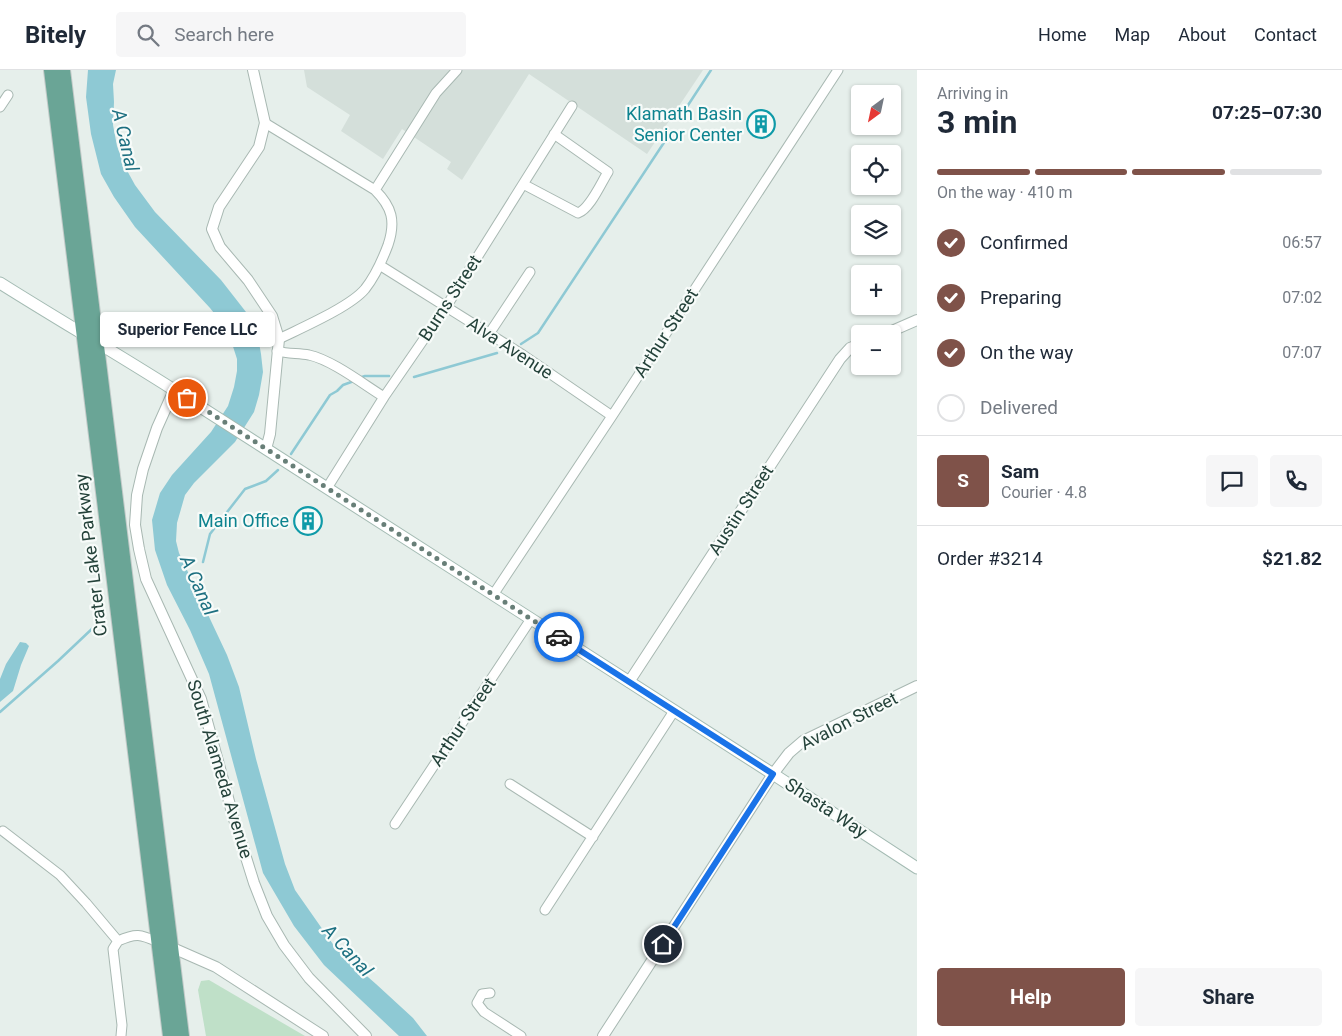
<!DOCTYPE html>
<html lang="en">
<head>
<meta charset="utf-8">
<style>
  body { margin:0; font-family:Roboto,sans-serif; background:#f6f6f7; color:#1f2937; height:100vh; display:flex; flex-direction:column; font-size:19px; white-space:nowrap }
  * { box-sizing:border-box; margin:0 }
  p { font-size:16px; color:#747a83 }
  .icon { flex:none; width:28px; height:28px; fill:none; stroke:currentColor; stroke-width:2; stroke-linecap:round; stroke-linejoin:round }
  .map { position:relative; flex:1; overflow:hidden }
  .drawer { display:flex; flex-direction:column; background:#fff; width:425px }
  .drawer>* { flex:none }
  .needle { width:32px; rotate:213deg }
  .fabs { position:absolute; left:851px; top:15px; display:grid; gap:10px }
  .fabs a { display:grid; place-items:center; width:50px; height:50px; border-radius:5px; background:#fff; box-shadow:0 1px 4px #0004; font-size:25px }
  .pin { position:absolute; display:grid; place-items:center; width:42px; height:42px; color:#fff; margin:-21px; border:2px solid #fff; border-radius:50%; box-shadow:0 1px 5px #0007 }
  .courier { position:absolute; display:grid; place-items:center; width:50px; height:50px; margin:-25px; border:4px solid #1a73e8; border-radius:50%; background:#fff; color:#222; box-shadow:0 1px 6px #0007 }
  .bubble { position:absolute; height:35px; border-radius:5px; background:#fff; box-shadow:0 1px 4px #0004; font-size:16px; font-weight:700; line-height:35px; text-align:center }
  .headline em { font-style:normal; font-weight:700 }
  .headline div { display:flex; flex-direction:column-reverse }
  .headline { display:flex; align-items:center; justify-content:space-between; height:85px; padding:0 20px }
  h1 { font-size:32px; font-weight:700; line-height:38px }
  .bar { display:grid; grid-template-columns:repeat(4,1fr); gap:8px 5px; align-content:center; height:60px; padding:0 20px }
  .bar i { height:6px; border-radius:4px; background:#e0e1e3 }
  .bar .selected { background:#7f5249 }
  .bar p { grid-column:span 4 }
  .line { display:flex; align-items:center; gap:12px; padding:0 20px; border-top:1px solid #e0e1e3 }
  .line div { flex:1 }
  .round { display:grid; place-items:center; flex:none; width:52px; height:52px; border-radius:5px; background:#f6f6f7 }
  ol { padding:0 20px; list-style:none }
  li { display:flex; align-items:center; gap:15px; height:55px }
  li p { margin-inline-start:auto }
  li .icon { padding:5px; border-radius:50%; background:#7f5249; color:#fff; stroke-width:4 }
  li:last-child { color:#747a83 }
  li i { width:28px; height:28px; border:2px solid #e0e1e3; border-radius:50% }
  .action { display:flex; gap:10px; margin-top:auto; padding:10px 20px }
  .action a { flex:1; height:58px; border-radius:5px; background:#7f5249; color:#fff; font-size:20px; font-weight:700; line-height:58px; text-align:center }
  .action a+a { background:#f6f6f7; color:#1f2937 }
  header { display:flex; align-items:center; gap:30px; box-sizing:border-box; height:70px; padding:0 25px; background:#fff; border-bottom:1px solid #e0e1e3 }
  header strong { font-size:24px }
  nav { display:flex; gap:28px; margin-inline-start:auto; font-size:18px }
  .search { width:350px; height:45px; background:#f6f6f7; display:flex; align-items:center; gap:12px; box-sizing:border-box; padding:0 18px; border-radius:5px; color:#747a83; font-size:19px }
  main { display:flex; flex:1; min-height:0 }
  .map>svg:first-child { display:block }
</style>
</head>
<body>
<header>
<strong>Bitely</strong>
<div class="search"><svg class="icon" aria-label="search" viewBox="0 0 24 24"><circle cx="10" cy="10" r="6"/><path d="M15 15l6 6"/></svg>Search here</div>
<nav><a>Home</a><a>Map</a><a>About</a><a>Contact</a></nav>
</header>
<main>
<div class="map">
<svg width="917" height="966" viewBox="0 0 917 966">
  <rect width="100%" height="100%" fill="#e6efeb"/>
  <path fill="#d4dfda" d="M304,0H703L647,84L529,4L462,110L447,99L451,92L402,59L383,89L341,61L350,45L307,17Z"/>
  <path fill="#bfe0c8" d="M209,910L305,966H206L198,920L201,911Z"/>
  <path fill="#8ec9d4" d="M88,0H116L113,14L114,32L113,55L117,76L124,95L135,115L155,142L221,210L246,242L258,267L261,284L263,302L259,325L254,342L235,372L194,413L185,425L177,453L176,471L179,483L227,585L239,617L256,689L285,794L295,820L337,880L376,914L413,948L427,966H399L324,895L294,856L263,803L209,604L190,560L167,515L155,480L152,450L160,423L172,405L211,362L228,336L234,317L237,301V289L228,261L210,238L135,157L114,127L101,104L91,64L86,27Z
    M20,572L26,573L29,576L21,595L13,621L0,632V609L6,594Z"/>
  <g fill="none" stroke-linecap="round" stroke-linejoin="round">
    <path stroke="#8ec9d4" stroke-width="2.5" d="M679,49L711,0
      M521,274L538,263L669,65
      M414,307L497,283
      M359,308L365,306H389
      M291,384L330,325L337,321L343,315L354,311
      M203,492L210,464L245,419L266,411L278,400
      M0,642L58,591L95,556"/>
    <defs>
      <path id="minor" d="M0,37L8,25
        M265,53L375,120C392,137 396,151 388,175C382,191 376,205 365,219C350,237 301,258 279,269
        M523,114L578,143C590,139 601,113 608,102L554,64
        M375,120L436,23L457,0
        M381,196L523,285L612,346
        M489,264L530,202
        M277,281C288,284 298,283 309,285C332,290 363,314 384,327
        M327,418L384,327L446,237L572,36
        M493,525L612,346L838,0
        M510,714L593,767
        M395,754L531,549
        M3,761L60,805L86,833L118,871C136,863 140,864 158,872
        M545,840L674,641
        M118,871L113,879L122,955L121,966
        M490,923L482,924L477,933L484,942L521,966"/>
      <path id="tertiary" d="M253,0L265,53L259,77L219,137L212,159L220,177L248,210L272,246L279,269L270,364L266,379
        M885,264L917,250
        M174,320L157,358L143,399L137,425L135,455L139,479L146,509L201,629L233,746L254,813L267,846L284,875L309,908L366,966
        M629,612L840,289L850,278L860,274
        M166,875L216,897L323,966
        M603,966L773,704L789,683L803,671L917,616"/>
      <path id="secondary" d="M0,213C57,249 116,283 174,320L773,704L917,798"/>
      <path id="primary" d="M51,0L170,966
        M63,0L182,966"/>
    </defs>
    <use href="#minor" stroke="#a8b8b2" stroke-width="11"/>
    <use href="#tertiary" stroke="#a8b8b2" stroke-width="12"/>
    <use href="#secondary" stroke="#a4bbb3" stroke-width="13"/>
    <use href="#primary" stroke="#c2cac8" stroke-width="16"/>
    <use href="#minor" stroke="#fff" stroke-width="9"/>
    <use href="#tertiary" stroke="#fff" stroke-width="10"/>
    <use href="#secondary" stroke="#fff" stroke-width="11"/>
    <use href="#primary" stroke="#6aa596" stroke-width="14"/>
  </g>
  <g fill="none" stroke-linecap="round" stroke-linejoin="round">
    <path stroke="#687f78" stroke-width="5" stroke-dasharray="0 9" d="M187,328L559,567"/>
    <path stroke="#1a73e8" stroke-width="6" d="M559,567L773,704L663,874"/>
  </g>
  <defs>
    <symbol id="building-ring" viewBox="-11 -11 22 22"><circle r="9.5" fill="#f7fbf9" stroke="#0f9aa8" stroke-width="1.5"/><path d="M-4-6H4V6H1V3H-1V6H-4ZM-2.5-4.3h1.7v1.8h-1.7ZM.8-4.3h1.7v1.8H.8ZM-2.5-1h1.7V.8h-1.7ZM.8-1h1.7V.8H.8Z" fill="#0f9aa8"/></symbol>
  </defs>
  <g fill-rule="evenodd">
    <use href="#building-ring" x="745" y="38" width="32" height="32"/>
    <use href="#building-ring" x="292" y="435" width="32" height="32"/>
  </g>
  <g text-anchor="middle" stroke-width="4.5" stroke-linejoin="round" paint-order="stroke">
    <g font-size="18" fill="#0d838f" stroke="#f7fbf9" text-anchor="end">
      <text x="742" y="50">Klamath Basin<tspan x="742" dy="21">Senior Center</tspan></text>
      <text x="289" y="457">Main Office</text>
    </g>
    <g font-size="18" fill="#24423a" stroke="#f7fbf9">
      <text transform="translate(450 228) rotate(-57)" y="6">Burns Street</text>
      <text transform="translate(666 263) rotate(-57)" y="6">Arthur Street</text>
      <text transform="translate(510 278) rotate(33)" y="6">Alva Avenue</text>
      <text transform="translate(741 440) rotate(-57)" y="6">Austin Street</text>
      <text transform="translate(91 485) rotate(-97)" y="6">Crater Lake Parkway</text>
      <text transform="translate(849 651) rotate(-27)" y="6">Avalon Street</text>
      <text transform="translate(463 652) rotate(-56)" y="6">Arthur Street</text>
      <text transform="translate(220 699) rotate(73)" y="6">South Alameda Avenue</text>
      <text transform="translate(826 738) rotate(33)" y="6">Shasta Way</text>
    </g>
    <g font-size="19" font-style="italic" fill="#1c6f80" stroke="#f7fbf9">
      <text transform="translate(126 70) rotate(77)" y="7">A Canal</text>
      <text transform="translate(199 515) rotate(66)" y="7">A Canal</text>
      <text transform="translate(348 880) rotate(47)" y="7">A Canal</text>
    </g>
  </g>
</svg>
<div class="fabs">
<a><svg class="needle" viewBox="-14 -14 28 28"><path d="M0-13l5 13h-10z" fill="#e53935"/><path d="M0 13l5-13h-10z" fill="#747a83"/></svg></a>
<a><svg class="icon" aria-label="locate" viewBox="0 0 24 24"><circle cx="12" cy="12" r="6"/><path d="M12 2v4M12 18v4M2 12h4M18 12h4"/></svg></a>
<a><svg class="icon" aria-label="layers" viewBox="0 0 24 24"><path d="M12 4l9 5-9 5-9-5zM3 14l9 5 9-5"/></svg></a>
<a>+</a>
<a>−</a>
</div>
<div class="pin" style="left:187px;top:328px;background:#ea580c"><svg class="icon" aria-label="bag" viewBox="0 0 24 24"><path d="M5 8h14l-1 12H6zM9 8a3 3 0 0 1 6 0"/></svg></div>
<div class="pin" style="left:663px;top:874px;background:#1f2937"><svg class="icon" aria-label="home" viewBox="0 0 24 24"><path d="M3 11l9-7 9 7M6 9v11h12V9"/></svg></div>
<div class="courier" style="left:559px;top:567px"><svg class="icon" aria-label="car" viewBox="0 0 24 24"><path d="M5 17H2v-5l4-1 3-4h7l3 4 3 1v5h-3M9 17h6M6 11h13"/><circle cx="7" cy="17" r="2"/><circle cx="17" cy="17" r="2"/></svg></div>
<div class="bubble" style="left:100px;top:242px;width:175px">Superior Fence LLC</div>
</div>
<section class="drawer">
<div class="headline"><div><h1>3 min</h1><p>Arriving in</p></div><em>07:25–07:30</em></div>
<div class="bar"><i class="selected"></i><i class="selected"></i><i class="selected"></i><i></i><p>On the way · 410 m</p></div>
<ol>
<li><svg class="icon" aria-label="check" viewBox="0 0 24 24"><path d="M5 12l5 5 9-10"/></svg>Confirmed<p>06:57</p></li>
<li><svg class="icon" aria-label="check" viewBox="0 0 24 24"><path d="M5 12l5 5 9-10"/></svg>Preparing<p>07:02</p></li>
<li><svg class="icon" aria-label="check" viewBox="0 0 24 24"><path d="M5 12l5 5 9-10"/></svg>On the way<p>07:07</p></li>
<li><i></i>Delivered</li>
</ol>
<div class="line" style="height:90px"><b class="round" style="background:#7f5249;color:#fff">S</b><div><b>Sam</b><p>Courier · 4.8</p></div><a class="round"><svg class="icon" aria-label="chat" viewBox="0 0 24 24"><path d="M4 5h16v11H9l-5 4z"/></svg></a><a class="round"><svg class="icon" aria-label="phone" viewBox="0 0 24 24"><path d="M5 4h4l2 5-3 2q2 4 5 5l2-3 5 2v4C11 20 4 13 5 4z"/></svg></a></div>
<div class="line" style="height:65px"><div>Order #3214</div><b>$21.82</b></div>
<div class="action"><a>Help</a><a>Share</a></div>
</section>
</main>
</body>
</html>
